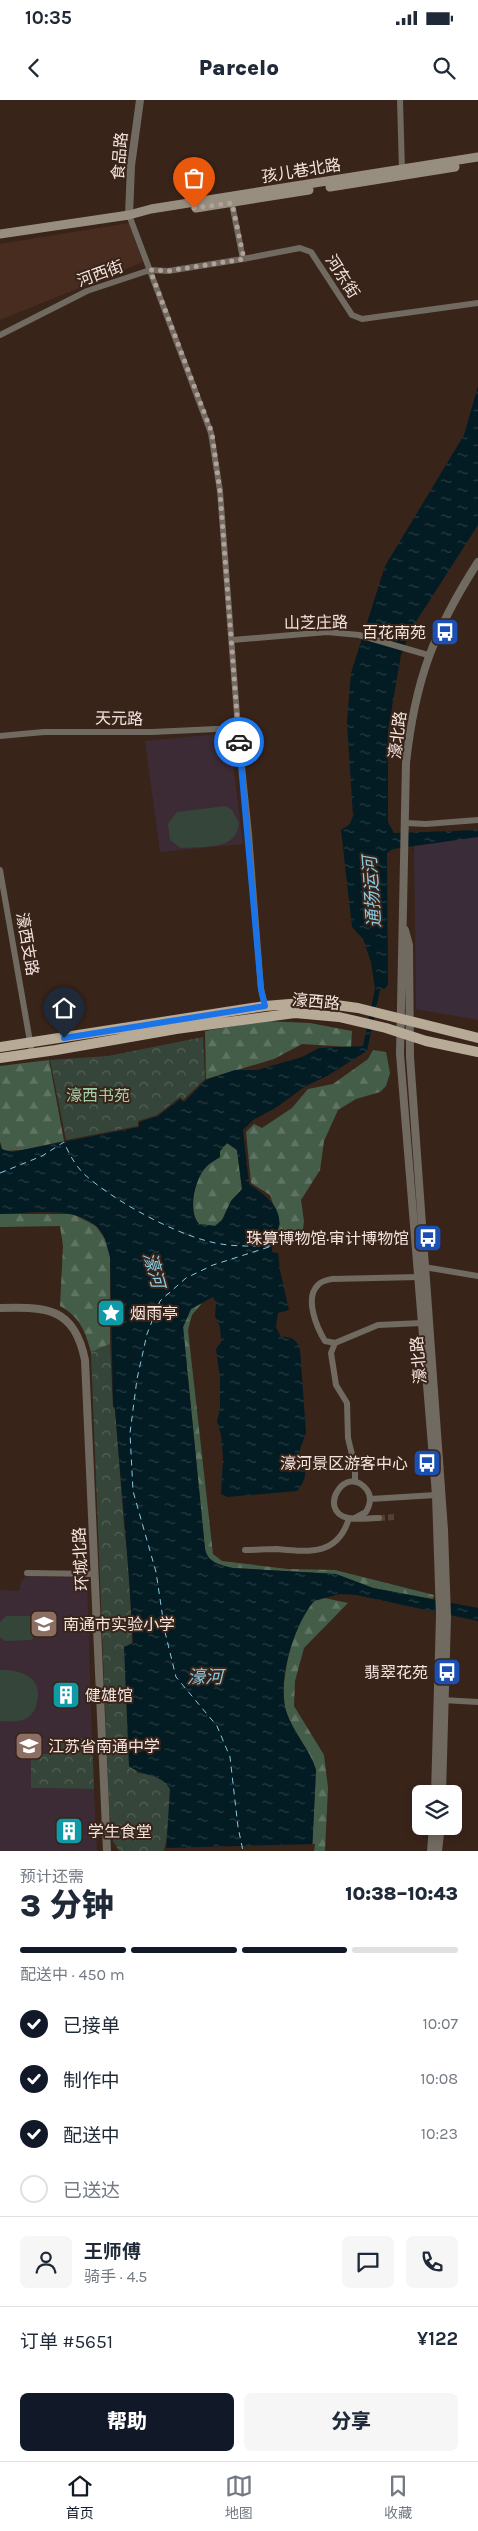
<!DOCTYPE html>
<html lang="zh">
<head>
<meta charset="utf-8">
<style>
  body { margin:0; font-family:Karla,"Noto Sans SC",sans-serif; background:#f6f6f7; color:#1f2937; height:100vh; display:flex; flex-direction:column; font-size:19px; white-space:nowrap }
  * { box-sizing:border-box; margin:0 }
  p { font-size:16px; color:#747a83 }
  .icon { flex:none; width:28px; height:28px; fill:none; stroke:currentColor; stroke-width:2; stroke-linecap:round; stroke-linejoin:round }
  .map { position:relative; height:1751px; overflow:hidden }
  .side { display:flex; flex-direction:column; background:#fff; flex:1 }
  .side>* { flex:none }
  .buttons { position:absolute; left:412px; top:1685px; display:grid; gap:10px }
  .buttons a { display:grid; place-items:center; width:50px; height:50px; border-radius:8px; background:#fff; box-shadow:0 2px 8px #0003; font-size:25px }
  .pin { position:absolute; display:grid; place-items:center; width:42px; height:42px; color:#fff; margin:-51px -21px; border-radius:50% 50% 50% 0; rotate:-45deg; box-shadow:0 0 5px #0007 }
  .pin .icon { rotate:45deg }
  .courier { position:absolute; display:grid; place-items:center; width:50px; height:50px; margin:-25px; border:4px solid #1a73e8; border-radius:50%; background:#fff; color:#222; box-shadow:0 1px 6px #0007 }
  .head em { font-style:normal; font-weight:800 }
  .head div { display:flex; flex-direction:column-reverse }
  .head { display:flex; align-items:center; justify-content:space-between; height:85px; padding:0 20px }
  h1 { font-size:32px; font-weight:800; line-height:38px }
  .bar { display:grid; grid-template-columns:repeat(4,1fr); gap:8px 5px; align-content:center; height:60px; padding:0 20px }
  .bar i { height:6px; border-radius:4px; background:#e0e1e3 }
  .bar .current { background:#111827 }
  .bar p { grid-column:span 4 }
  .line { display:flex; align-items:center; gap:12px; padding:0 20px; border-top:1px solid #e0e1e3 }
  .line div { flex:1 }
  .round { display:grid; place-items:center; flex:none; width:52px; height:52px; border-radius:8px; background:#f6f6f7 }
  ol { padding:0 20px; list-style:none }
  li { display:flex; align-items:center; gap:15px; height:55px }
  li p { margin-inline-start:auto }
  li .icon { padding:5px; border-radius:50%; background:#111827; color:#fff; stroke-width:4 }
  li:last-child { color:#747a83 }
  li i { width:28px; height:28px; border:2px solid #e0e1e3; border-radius:50% }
  .cta { display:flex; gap:10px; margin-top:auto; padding:10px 20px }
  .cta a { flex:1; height:58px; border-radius:8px; background:#111827; color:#fff; font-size:20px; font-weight:800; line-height:58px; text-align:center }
  .cta a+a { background:#f6f6f7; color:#1f2937 }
  .status { display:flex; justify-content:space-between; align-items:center; height:35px; padding:0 25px; background:#fff; direction:ltr }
  .status svg { height:14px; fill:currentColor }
  header { display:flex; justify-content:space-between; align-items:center; height:65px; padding:0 20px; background:#fff; font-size:22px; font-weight:800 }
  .dock { display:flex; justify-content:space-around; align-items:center; height:70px; border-top:1px solid #e0e1e3; background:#fff; font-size:14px; color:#747a83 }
  .dock a { display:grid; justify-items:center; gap:2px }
  .dock .current { color:#111827 }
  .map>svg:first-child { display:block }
</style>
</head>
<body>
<div class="status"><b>10:35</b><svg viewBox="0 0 49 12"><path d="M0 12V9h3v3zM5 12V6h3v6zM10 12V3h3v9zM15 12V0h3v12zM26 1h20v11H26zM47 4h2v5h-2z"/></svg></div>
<header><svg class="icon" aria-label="back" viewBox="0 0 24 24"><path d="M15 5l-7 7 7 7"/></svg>Parcelo<svg class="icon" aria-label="search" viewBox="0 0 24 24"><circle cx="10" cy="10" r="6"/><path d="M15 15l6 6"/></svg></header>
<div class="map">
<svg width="478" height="1751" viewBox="0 0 478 1751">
  <defs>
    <pattern id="forest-firs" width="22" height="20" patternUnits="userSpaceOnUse" patternTransform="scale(1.25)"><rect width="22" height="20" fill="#445d49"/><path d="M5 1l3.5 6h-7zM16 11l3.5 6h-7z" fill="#607463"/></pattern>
    <pattern id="park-crowns" width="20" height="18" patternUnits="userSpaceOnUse" patternTransform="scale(1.25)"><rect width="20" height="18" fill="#364539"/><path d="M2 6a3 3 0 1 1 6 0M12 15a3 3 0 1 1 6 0" fill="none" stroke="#546055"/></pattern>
    <pattern id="water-ripples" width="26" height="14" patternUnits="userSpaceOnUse" patternTransform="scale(1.25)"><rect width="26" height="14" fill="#031b23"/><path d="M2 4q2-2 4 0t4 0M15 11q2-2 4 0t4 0" fill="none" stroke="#283c42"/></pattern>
  </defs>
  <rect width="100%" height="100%" fill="#39241a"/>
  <path fill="#3a2c38" d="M478,736V920L416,909L414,743Z"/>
  <path fill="#482c20" d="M129,123L143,162L0,220V144Z"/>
  <path fill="#3c2b35" d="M229,633L243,744L160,752L145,641Z
    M26,1476L87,1478L92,1638H58V1654L31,1688L94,1689L97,1751H0V1490L19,1491L21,1482Z"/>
  <path fill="url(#forest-firs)" d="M263,921L310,923L352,931L351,947L302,944L274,959L206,979L205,931Z
    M373,950L386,952L390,973L386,986L380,992L356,999L338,1010L324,1041L320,1070L301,1100L304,1121L302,1138L272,1142L280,1124L270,1095L251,1083L246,1032L254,1024L262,1028L292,1008L308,989L333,984L368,959Z
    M49,960L64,1041L22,1050L3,1051L0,1042V966Z
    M227,1043L237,1050L242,1089L231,1101L222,1120L215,1126L199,1124C187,1111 195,1077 207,1066C210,1062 216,1060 220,1057V1051Z
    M0,1114H73L96,1126L105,1139L110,1157V1244L91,1252C85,1231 80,1217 60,1206L63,1146L60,1126L0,1127Z
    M202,1203L192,1215L188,1230L213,1454L222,1461L288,1469L335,1470L434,1495L433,1499L373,1488L336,1474L233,1468C220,1465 208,1463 205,1449L183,1227L191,1209Z
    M320,1497L348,1503L304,1548L295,1581L294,1606L324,1655L328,1688L325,1751H312L316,1670C310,1649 293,1633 286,1611C278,1584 294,1512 320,1497Z"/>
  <path fill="url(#park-crowns)" d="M203,937L205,979L183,1000L180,997L157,1015L138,1021V1026L66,1040L50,960L108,956Z
    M110,1244L113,1306L115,1309L124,1426L129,1467L137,1673C147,1674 160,1675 167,1683C177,1696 167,1736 164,1751H119L113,1741L109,1707L91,1252Z
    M58,1638H92L94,1689L31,1688V1654H58Z"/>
  <path fill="#364539" d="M226,706L232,710L239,723C237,751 203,746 181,748L170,740L168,724L177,712Z
    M6,1516H31L39,1523L38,1534L31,1540L5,1541L0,1537V1522Z
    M0,1570C20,1570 43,1576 37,1602C36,1608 33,1614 27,1618C19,1623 9,1621 0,1621Z"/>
  <path fill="url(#water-ripples)" fill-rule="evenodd" d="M478,286V425L412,528L401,555L388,630V722L394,733L478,730V737L393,749L387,753L388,884L385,889L380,890L367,951L327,976L304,987L277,1007L253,1020L243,1030L249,1084C262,1093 282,1106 279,1125C278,1134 272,1142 272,1152L278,1153L280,1170L289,1210L278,1213L276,1227L281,1237C291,1236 296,1239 300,1249L306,1333L300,1349C302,1367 312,1373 297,1391L227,1397L221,1394L223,1358L221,1335L217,1321L220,1309V1278L216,1249L221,1242L220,1227L215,1216L216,1202L213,1197L191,1209L183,1227L205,1449C208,1463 220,1465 233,1468L336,1474L373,1488L478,1508V1521L356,1495L340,1494L314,1501C294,1525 277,1580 286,1611C293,1633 310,1649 316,1670L312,1751H166L170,1689C161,1673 142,1677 129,1666L124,1547L133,1543C129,1465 121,1387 115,1309L113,1306L110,1157C107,1146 105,1133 96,1126C72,1105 29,1114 0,1114V1042L1,1049L12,1052L139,1027V1022L158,1016L180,999L184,1002L206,980L223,974L235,970H257L302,957L319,948L363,946L375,889L371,862L363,839L352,827L341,730L350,724L353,716L347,622L351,573L385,466L464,335ZM227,1043L237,1050L242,1089L231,1101L222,1120L215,1126L199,1124C187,1111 195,1077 207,1066C211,1062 216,1060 220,1057V1051Z"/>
  <path fill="#39241a" d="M315,1744L314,1751H164V1748Z"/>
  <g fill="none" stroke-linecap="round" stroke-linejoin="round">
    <path stroke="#89cae2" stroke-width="1" stroke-dasharray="6 5" stroke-linecap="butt" d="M0,1073L42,1056L64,1042C69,1054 75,1065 84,1074C114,1101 173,1133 211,1142C231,1147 252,1146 272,1146L213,1165L186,1178L160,1201L147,1234L137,1279L130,1333L133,1391L156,1472L165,1532L176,1577L217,1626L230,1657L238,1727L243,1751"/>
    <path stroke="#554137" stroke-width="6" stroke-dasharray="6 3" stroke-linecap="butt" d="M379,1418L396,1417"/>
    <path stroke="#706a60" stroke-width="6" d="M400,0L402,71
      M129,115L211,333L220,391L238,628L249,734L261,889L265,906
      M243,159L300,148L311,152L352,215L362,219L478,203
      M0,235L87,191L150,170L168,171L243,159L231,99
      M232,540L327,532L359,535L428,555
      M0,636L44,632H152L238,628
      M406,723L426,724L478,720
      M0,770L32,953
      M418,1166L478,1176
      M335,1243L325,1241C317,1228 304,1198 318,1185C321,1181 327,1180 332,1179L419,1177
      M355,1382V1367L348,1338L347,1303L336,1285L331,1253L335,1243L378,1225L422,1223
      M370,1399L436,1395
      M355,1418L366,1412C370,1405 372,1397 367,1390C346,1362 316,1411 348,1418C358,1420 369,1418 379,1418
      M245,1450C255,1450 266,1449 276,1449C309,1452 338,1456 349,1418
      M27,1473L94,1474
      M442,1600L478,1602"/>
    <path stroke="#706a60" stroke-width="8" d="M129,115L131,66L140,0
      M405,830L409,845L410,957L444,1430L447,1517L442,1694
      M0,1208C47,1207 74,1207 85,1260L107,1751
      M435,1694L440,1516L436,1395L400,954L406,663C415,581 433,532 478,462
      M431,1751L433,1726
      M438,1751L441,1726"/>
    <path stroke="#988e7f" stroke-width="9" d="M330,87L455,67
      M196,108L309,90
      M0,134L129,115L151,109L478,57"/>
    <path stroke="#b7aa96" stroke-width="10" d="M0,947L265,906L314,902L358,908L478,938
      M0,958L56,950L176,929L295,913L339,917L386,928L426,941L478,952"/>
  </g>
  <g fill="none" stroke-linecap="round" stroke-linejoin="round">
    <path stroke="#b3a199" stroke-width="5" stroke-dasharray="0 9" d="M194,108L232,103L244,159L168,171L150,170L212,333L220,392L239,642"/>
    <path stroke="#1a73e8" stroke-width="6" d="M64,938L265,906L261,889L239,642"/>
  </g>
  <defs>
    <symbol id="bus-square" viewBox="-11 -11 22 22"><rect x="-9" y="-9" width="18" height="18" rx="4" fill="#1a4fb4" stroke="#39241a"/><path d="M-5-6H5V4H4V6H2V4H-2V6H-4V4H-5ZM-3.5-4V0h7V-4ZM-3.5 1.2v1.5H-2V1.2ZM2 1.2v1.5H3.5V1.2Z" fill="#fff"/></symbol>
    <symbol id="sight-square" viewBox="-11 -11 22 22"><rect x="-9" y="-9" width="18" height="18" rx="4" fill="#0f9aa8" stroke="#39241a"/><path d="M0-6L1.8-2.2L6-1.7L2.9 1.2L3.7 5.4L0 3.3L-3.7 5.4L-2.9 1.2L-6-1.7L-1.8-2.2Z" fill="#fff"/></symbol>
    <symbol id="school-square" viewBox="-11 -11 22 22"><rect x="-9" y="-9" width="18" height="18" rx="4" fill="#8d6e63" stroke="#39241a"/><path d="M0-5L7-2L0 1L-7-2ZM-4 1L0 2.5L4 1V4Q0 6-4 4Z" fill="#fff"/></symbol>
    <symbol id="building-square" viewBox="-11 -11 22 22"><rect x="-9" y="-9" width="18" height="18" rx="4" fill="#0f9aa8" stroke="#39241a"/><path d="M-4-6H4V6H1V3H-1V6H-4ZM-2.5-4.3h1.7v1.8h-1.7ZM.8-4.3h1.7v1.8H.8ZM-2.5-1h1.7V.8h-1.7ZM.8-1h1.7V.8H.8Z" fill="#fff"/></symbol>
  </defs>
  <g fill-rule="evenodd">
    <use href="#bus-square" x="429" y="516" width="32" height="32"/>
    <use href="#bus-square" x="412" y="1122" width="32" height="32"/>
    <use href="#sight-square" x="95" y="1197" width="32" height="32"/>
    <use href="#bus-square" x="411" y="1347" width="32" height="32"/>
    <use href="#school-square" x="28" y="1508" width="32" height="32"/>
    <use href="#bus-square" x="431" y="1556" width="32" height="32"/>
    <use href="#building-square" x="50" y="1579" width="32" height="32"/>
    <use href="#school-square" x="13" y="1630" width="32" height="32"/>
    <use href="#building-square" x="53" y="1715" width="32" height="32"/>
  </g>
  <g text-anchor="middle" stroke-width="4" stroke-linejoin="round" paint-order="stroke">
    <g font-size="16" fill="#f4e4de" stroke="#39241a">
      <text transform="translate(119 56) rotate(-85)" y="6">食品路</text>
      <text transform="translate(301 70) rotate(-9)" y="6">孩儿巷北路</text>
      <text transform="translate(100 173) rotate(-20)" y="6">河西街</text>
      <text transform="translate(343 176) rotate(57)" y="6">河东街</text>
      <text transform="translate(316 522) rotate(-1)" y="6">山芝庄路</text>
      <text transform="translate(119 618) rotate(1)" y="6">天元路</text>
      <text transform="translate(397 635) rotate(-83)" y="6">濠北路</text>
      <text transform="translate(28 844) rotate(80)" y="6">濠西支路</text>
      <text transform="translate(316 901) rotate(5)" y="6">濠西路</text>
      <text transform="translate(418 1260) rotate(-95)" y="6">濠北路</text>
      <text transform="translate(80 1459) rotate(-93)" y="6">环城北路</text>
    </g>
    <g font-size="16" fill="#f4e4de" stroke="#39241a" text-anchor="start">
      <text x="426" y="538" text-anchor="end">百花南苑</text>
      <text x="409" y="1144" text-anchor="end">珠算博物馆·审计博物馆</text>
      <text x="130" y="1219">烟雨亭</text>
      <text x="408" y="1369" text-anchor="end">濠河景区游客中心</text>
      <text x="63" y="1530">南通市实验小学</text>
      <text x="428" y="1578" text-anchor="end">翡翠花苑</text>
      <text x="85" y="1601">健雄馆</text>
      <text x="48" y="1652">江苏省南通中学</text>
      <text x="88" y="1737">学生食堂</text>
    </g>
    <g font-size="16" fill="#a1d1aa" stroke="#39241a">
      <text x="98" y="1001">濠西书苑</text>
    </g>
    <g font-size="18" font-style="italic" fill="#89cae2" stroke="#39241a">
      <text transform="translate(372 792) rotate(-94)" y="6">通扬运河</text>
      <text transform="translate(154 1170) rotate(75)" y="6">濠河</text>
      <text x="205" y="1583">濠河</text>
    </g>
  </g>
</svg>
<div class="buttons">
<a><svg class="icon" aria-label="layers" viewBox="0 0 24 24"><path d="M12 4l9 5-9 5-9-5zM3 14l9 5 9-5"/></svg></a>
</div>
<div class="pin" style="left:194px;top:108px;background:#ea580c"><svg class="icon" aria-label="bag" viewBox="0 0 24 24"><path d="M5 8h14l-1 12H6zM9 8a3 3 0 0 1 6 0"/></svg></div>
<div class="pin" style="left:64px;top:938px;background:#1f2937"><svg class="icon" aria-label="home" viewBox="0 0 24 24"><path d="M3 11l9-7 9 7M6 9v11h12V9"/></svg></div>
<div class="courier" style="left:239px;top:642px"><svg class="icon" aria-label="car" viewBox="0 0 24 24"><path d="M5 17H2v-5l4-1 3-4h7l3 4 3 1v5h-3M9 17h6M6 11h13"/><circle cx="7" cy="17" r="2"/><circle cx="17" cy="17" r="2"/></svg></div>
</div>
<section class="side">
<div class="head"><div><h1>3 分钟</h1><p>预计还需</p></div><em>10:38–10:43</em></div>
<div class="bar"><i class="current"></i><i class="current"></i><i class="current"></i><i></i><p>配送中 · 450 m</p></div>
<ol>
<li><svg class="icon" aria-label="check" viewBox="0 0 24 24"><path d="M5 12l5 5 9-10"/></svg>已接单<p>10:07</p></li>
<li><svg class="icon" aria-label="check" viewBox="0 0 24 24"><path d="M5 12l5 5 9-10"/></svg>制作中<p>10:08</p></li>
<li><svg class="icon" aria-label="check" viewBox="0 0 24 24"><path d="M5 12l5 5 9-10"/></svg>配送中<p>10:23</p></li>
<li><i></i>已送达</li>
</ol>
<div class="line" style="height:90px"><a class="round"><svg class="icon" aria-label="person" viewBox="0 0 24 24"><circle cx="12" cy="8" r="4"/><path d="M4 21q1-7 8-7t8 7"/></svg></a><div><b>王师傅</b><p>骑手 · 4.5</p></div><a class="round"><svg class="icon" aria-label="chat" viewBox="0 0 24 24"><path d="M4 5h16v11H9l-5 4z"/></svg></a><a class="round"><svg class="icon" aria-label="phone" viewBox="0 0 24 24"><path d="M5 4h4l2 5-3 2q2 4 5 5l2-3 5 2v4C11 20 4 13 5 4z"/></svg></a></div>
<div class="line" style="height:65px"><div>订单 #5651</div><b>¥122</b></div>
<div class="cta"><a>帮助</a><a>分享</a></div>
</section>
<nav class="dock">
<a class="current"><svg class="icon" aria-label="home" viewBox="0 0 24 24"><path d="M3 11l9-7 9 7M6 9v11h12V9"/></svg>首页</a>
<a><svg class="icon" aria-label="map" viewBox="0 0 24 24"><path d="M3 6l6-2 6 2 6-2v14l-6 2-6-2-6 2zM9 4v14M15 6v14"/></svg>地图</a>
<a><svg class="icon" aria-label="saved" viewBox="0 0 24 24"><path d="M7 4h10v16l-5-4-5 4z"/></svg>收藏</a>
</nav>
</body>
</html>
